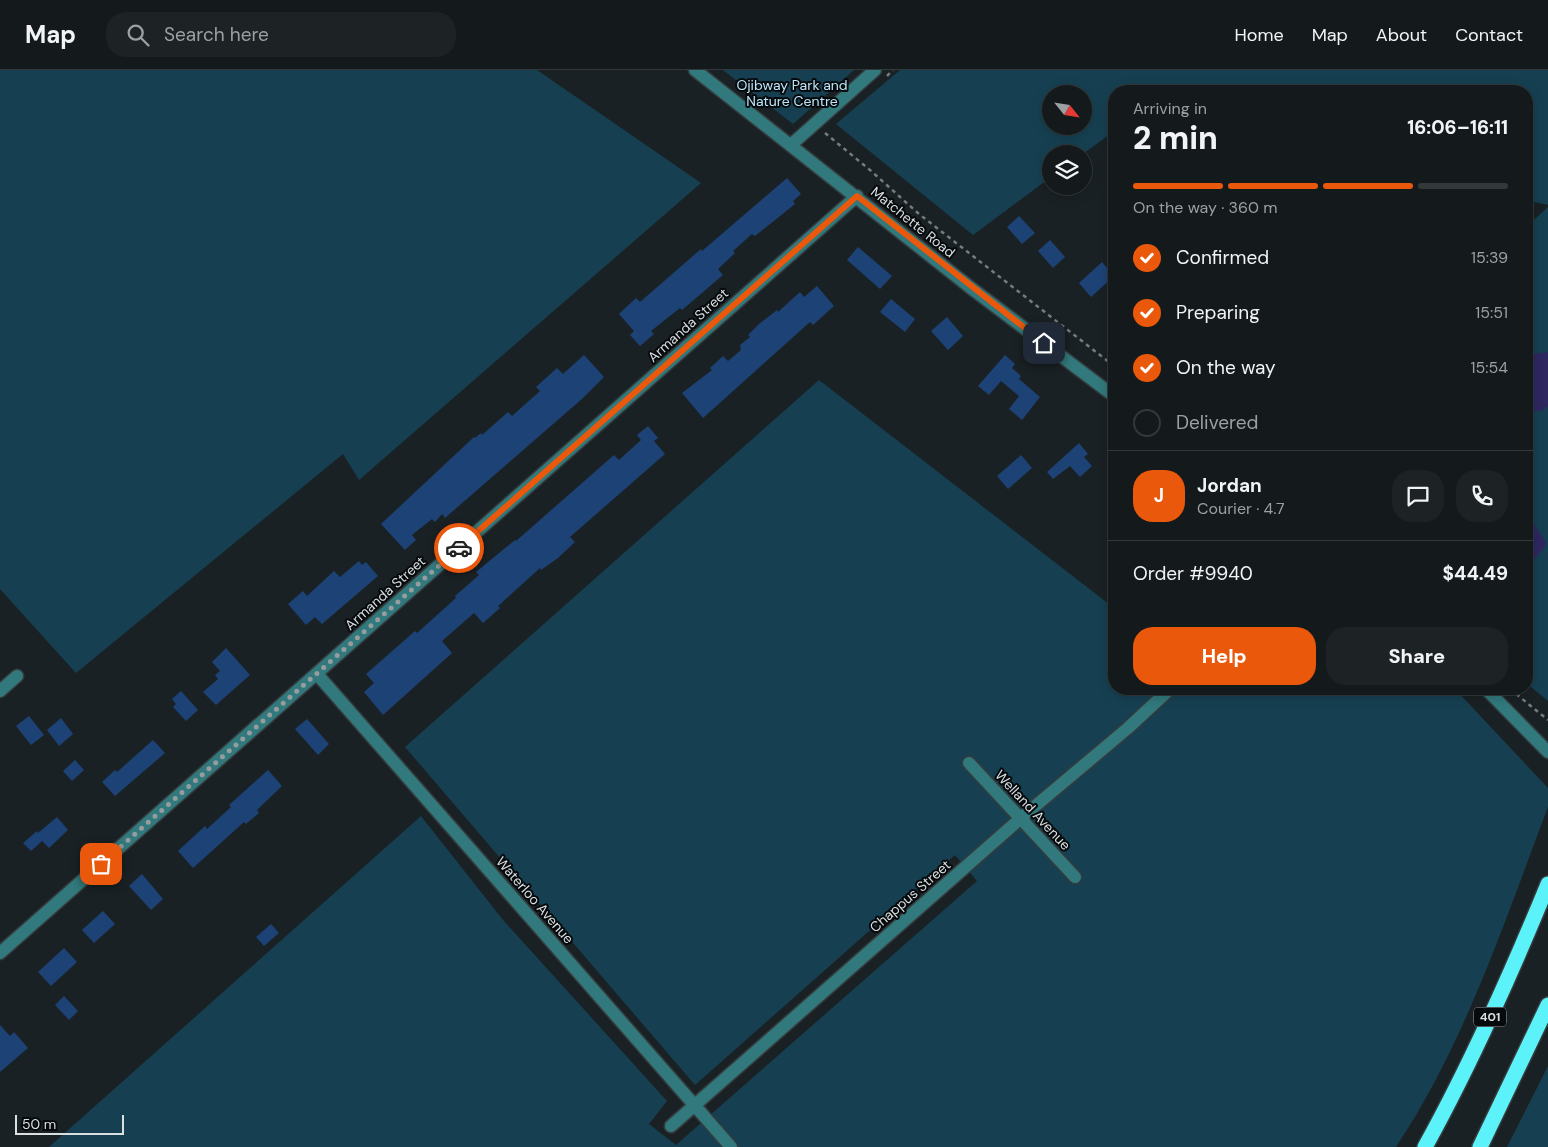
<!DOCTYPE html>
<html lang="en">
<head>
<meta charset="utf-8">
<style>
  body { margin:0; font-family:"DM Sans",sans-serif; background:#1d2224; color:#f1f3f6; height:100vh; display:flex; flex-direction:column; font-size:19px; white-space:nowrap }
  * { box-sizing:border-box; margin:0 }
  p { font-size:16px; color:#9da0a3 }
  .icon { flex:none; width:28px; height:28px; fill:none; stroke:currentColor; stroke-width:2; stroke-linecap:round; stroke-linejoin:round }
  .map { position:relative; flex:1; overflow:hidden }
  .side { position:absolute; left:1108px; top:15px; width:425px; height:610px; display:flex; flex-direction:column; background:#14191b; border-radius:20px; box-shadow:0 2px 12px #0003,0 0 0 1px #33383a }
  .side>* { flex:none }
  .needle { width:32px; rotate:120deg }
  .fabs { position:absolute; left:1042px; top:15px; display:grid; gap:10px }
  .fabs a { display:grid; place-items:center; width:50px; height:50px; border-radius:50%; background:#14191b; box-shadow:0 2px 12px #0003,0 0 0 1px #33383a; font-size:25px }
  .scale { position:absolute; left:15px; bottom:12px; width:109px; box-sizing:border-box; padding-left:5px; border:2px solid #dadfe1; border-top:0; font-size:14px; line-height:18px; white-space:nowrap; color:#dadfe1; -webkit-text-stroke:4px #070a0c; paint-order:stroke }
  .pin { position:absolute; display:grid; place-items:center; width:42px; height:42px; color:#fff; margin:-21px; border-radius:10px; box-shadow:0 2px 8px #0006 }
  .courier { position:absolute; display:grid; place-items:center; width:50px; height:50px; margin:-25px; border:4px solid #ea580c; border-radius:50%; background:#fff; color:#222; box-shadow:0 1px 6px #0007 }
  .head em { font-style:normal; font-weight:800 }
  .head div { display:flex; flex-direction:column-reverse }
  .head { display:flex; align-items:center; justify-content:space-between; height:85px; padding:0 25px }
  h1 { font-size:32px; font-weight:800; line-height:38px }
  .bar { display:grid; grid-template-columns:repeat(4,1fr); gap:8px 5px; align-content:center; height:60px; padding:0 25px }
  .bar i { height:6px; border-radius:4px; background:#33383a }
  .bar .on { background:#ea580c }
  .bar p { grid-column:span 4 }
  .line { display:flex; align-items:center; gap:12px; padding:0 25px; border-top:1px solid #33383a }
  .line div { flex:1 }
  .round { display:grid; place-items:center; flex:none; width:52px; height:52px; border-radius:20px; background:#1d2224 }
  ol { padding:0 25px; list-style:none }
  li { display:flex; align-items:center; gap:15px; height:55px }
  li p { margin-inline-start:auto }
  li .icon { padding:5px; border-radius:50%; background:#ea580c; color:#fff; stroke-width:4 }
  li:last-child { color:#9da0a3 }
  li i { width:28px; height:28px; border:2px solid #33383a; border-radius:50% }
  .primary-button { display:flex; gap:10px; margin-top:auto; padding:10px 25px }
  .primary-button a { flex:1; height:58px; border-radius:20px; background:#ea580c; color:#fff; font-size:20px; font-weight:800; line-height:58px; text-align:center }
  .primary-button a+a { background:#1d2224; color:#f1f3f6 }
  header { display:flex; align-items:center; gap:30px; box-sizing:border-box; height:70px; padding:0 25px; background:#14191b; border-bottom:1px solid #33383a }
  header strong { font-size:24px }
  nav { display:flex; gap:28px; margin-inline-start:auto; font-size:18px }
  .search { width:350px; height:45px; background:#1d2224; display:flex; align-items:center; gap:12px; box-sizing:border-box; padding:0 18px; border-radius:20px; color:#9da0a3; font-size:19px }
  .map>svg:first-child { display:block }
</style>
</head>
<body>
<header>
<strong>Map</strong>
<div class="search"><svg class="icon" aria-label="search" viewBox="0 0 24 24"><circle cx="10" cy="10" r="6"/><path d="M15 15l6 6"/></svg>Search here</div>
<nav><a>Home</a><a>Map</a><a>About</a><a>Contact</a></nav>
</header>
<div class="map">
<svg width="1548" height="1077" viewBox="0 0 1548 1077">
  <rect width="100%" height="100%" fill="#1a2124"/>
  <path fill="#164051" fill-rule="evenodd" d="M0,0H537L701,113L359,410L343,384L76,603L0,519Z
    M723,0H854L793,54Z
    M900,0H1548V135L1526,130V21H1114V61L1083,84H1051V107L973,165L836,54ZM1051,24H1084V56H1051Z
    M1548,137V631L1526,613V157Z
    M819,310L1114,538V619H1455L1548,718V737C1504,853 1465,973 1396,1077H49L421,746L503,850L667,1031L649,1054L676,1075L977,811L955,785L695,1015L405,677Z
    M1548,996V1077H1507Z"/>
  <path fill="#2f2760" d="M1548,282V336L1541,341H1535L1530,337L1532,332L1526,327V293L1534,284Z
    M1526,451L1534,454L1547,474L1531,493L1526,494Z"/>
  <path fill="#1d4376" d="M787,108L801,124L793,131L795,134L755,166L752,164L733,181L735,183L718,199L723,205L682,240L680,238L651,261L654,264L640,276L630,265L634,261L619,244L636,228L640,232L701,179L702,181Z
    M1019,146L1035,163L1022,174L1007,157Z
    M1050,170L1065,187L1053,198L1038,181Z
    M858,177L892,206L880,219L847,190Z
    M1102,192L1114,206L1091,227L1079,213Z
    M817,216L834,236L813,255L810,252L703,348L682,323L712,300L710,298L723,286L728,291L741,280L740,275L750,267L748,265L759,254L777,240L778,242L800,222L804,227Z
    M891,229L915,249L905,262L880,242Z
    M947,247L963,266L948,280L931,261Z
    M584,285L604,307L583,328L445,448L442,444L435,452L432,449L412,465L416,470L405,480L381,454L474,367L475,368L481,363L482,365L508,342L512,346L540,321L536,317L557,298L563,304Z
    M1005,285L1015,294L1012,298L1021,306L1019,309L1040,327L1022,350L1009,339L1019,326L1001,311L989,325L978,316Z
    M648,356L658,368L654,371L665,384L570,467L575,472L558,488L541,500L540,498L498,536L500,538L483,553L474,543L442,571L452,583L383,645L364,622L374,613L366,604L415,561L417,563L456,528L455,526L479,505L476,502L515,470L516,471L614,385L619,390L641,370L637,365Z
    M1079,373L1088,384L1084,387L1092,396L1080,407L1070,396L1053,409L1047,402Z
    M1021,385L1032,398L1008,419L997,406Z
    M359,491L362,495L366,492L378,506L322,554L315,547L306,555L288,534L303,521L307,526L334,501L340,507Z
    M226,578L250,605L216,635L203,622L218,609L215,605L220,601L212,592Z
    M181,621L198,640L186,651L173,637L176,634L172,629Z
    M29,646L44,665L31,675L16,656Z
    M61,648L73,664L59,676L47,660Z
    M307,649L329,674L318,685L295,659Z
    M153,670L165,683L115,726L102,712L115,700L117,702Z
    M75,690L84,700L72,711L63,701Z
    M268,700L282,716L257,740L259,743L246,754L244,752L193,798L178,781L205,756L207,759L231,737L229,735Z
    M57,747L68,760L49,778L42,771L31,781L23,773L37,761L38,763Z
    M142,804L163,829L151,840L129,816Z
    M103,841L115,854L94,873L82,860Z
    M271,854L279,863L264,876L256,867Z
    M64,878L77,892L51,916L38,902Z
    M64,926L78,941L69,950L55,935Z
    M0,955L10,966L14,962L28,978L0,1002Z"/>
  <g fill="none" stroke-linecap="round" stroke-linejoin="round">
    <defs>
      <path id="minor" d="M695,0L971,218L1114,326
        M792,74L875,0
        M317,604L731,1077
        M1486,619L1548,682
        M0,621L17,606
        M969,693L1075,807
        M0,883L857,126
        M671,1056L1021,748L1128,658L1170,619"/>
      <path id="highway" d="M1425,1077C1472,992 1511,904 1548,814
        M1480,1077L1548,935"/>
    </defs>
    <use href="#minor" stroke="#353c3e" stroke-width="15"/>
    <use href="#highway" stroke="#353c3e" stroke-width="18"/>
    <path stroke="#757b7e" stroke-width="2.5" stroke-dasharray="4 4" stroke-linecap="butt" d="M887,6L893,0
      M825,63L870,100L919,144L1114,296
      M1510,619L1548,650"/>
    <use href="#minor" stroke="#31797c" stroke-width="12"/>
    <use href="#highway" stroke="#5cf2f9" stroke-width="15"/>
  </g>
  <g fill="none" stroke-linecap="round" stroke-linejoin="round">
    <path stroke="#979c9f" stroke-width="5" stroke-dasharray="0 9" d="M101,794L459,478"/>
    <path stroke="#ea580c" stroke-width="6" d="M459,478L857,126L1044,273"/>
  </g>
  <g text-anchor="middle" stroke-width="4" stroke-linejoin="round" paint-order="stroke">
    <rect fill="#070a0c" stroke="#9b9fa1" stroke-width="1" x="1474" y="937.5" width="32" height="19" rx="4"/>
    <g font-size="12" font-weight="bold" fill="#dadfe1">
      <text x="1490" y="951">401</text>
    </g>
    <g font-size="14" fill="#bce5f9" stroke="#070a0c">
      <text x="792" y="20">Ojibway Park and<tspan x="792" dy="16">Nature Centre</tspan></text>
    </g>
    <g font-size="14" fill="#dadfe1" stroke="#070a0c">
      <text transform="translate(913 152) rotate(39)" y="5">Matchette Road</text>
      <text transform="translate(688 255) rotate(-42)" y="5">Armanda Street</text>
      <text transform="translate(385 523) rotate(-42)" y="5">Armanda Street</text>
      <text transform="translate(1033 740) rotate(47)" y="5">Welland Avenue</text>
      <text transform="translate(910 826) rotate(-41)" y="5">Chappus Street</text>
      <text transform="translate(535 830) rotate(49)" y="5">Waterloo Avenue</text>
    </g>
  </g>
</svg>
<div class="fabs">
<a><svg class="needle" viewBox="-14 -14 28 28"><path d="M0-13l5 13h-10z" fill="#e53935"/><path d="M0 13l5-13h-10z" fill="#9da0a3"/></svg></a>
<a><svg class="icon" aria-label="layers" viewBox="0 0 24 24"><path d="M12 4l9 5-9 5-9-5zM3 14l9 5 9-5"/></svg></a>
</div>
<div class="scale">50 m</div>
<div class="pin" style="left:101px;top:794px;background:#ea580c"><svg class="icon" aria-label="bag" viewBox="0 0 24 24"><path d="M5 8h14l-1 12H6zM9 8a3 3 0 0 1 6 0"/></svg></div>
<div class="pin" style="left:1044px;top:273px;background:#1f2937"><svg class="icon" aria-label="home" viewBox="0 0 24 24"><path d="M3 11l9-7 9 7M6 9v11h12V9"/></svg></div>
<div class="courier" style="left:459px;top:478px"><svg class="icon" aria-label="car" viewBox="0 0 24 24"><path d="M5 17H2v-5l4-1 3-4h7l3 4 3 1v5h-3M9 17h6M6 11h13"/><circle cx="7" cy="17" r="2"/><circle cx="17" cy="17" r="2"/></svg></div>
<section class="side">
<div class="head"><div><h1>2 min</h1><p>Arriving in</p></div><em>16:06–16:11</em></div>
<div class="bar"><i class="on"></i><i class="on"></i><i class="on"></i><i></i><p>On the way · 360 m</p></div>
<ol>
<li><svg class="icon" aria-label="check" viewBox="0 0 24 24"><path d="M5 12l5 5 9-10"/></svg>Confirmed<p>15:39</p></li>
<li><svg class="icon" aria-label="check" viewBox="0 0 24 24"><path d="M5 12l5 5 9-10"/></svg>Preparing<p>15:51</p></li>
<li><svg class="icon" aria-label="check" viewBox="0 0 24 24"><path d="M5 12l5 5 9-10"/></svg>On the way<p>15:54</p></li>
<li><i></i>Delivered</li>
</ol>
<div class="line" style="height:90px"><b class="round" style="background:#ea580c;color:#fff">J</b><div><b>Jordan</b><p>Courier · 4.7</p></div><a class="round"><svg class="icon" aria-label="chat" viewBox="0 0 24 24"><path d="M4 5h16v11H9l-5 4z"/></svg></a><a class="round"><svg class="icon" aria-label="phone" viewBox="0 0 24 24"><path d="M5 4h4l2 5-3 2q2 4 5 5l2-3 5 2v4C11 20 4 13 5 4z"/></svg></a></div>
<div class="line" style="height:65px"><div>Order #9940</div><b>$44.49</b></div>
<div class="primary-button"><a>Help</a><a>Share</a></div>
</section>
</div>
</body>
</html>
